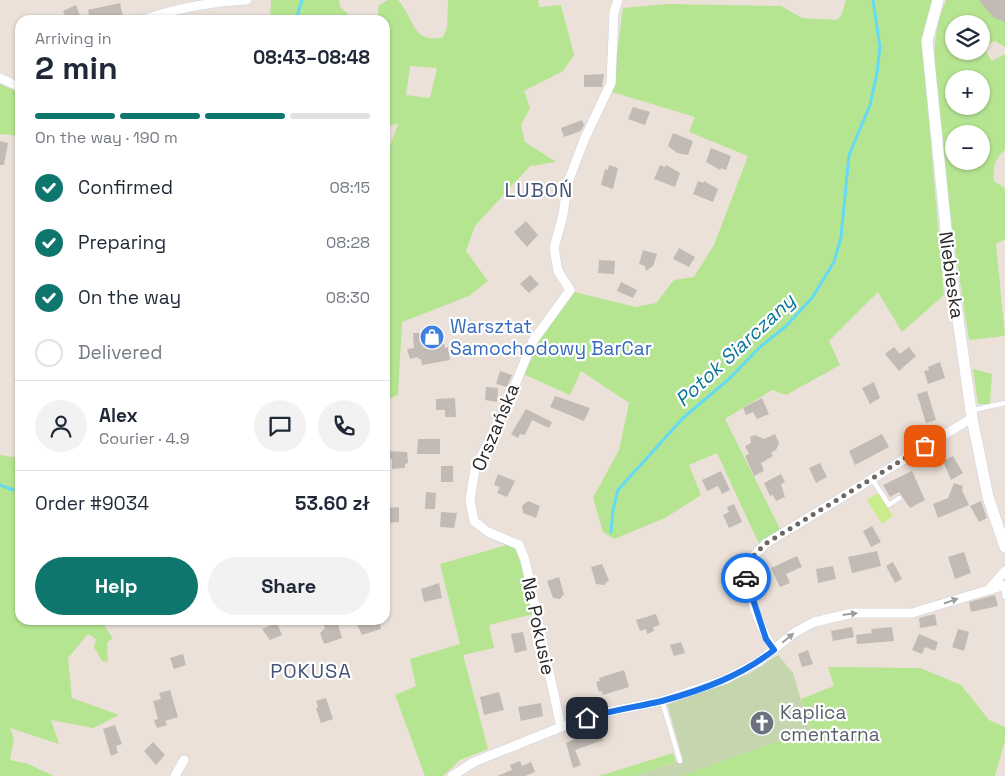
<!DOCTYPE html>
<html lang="en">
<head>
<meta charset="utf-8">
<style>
  body { margin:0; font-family:"Space Grotesk",sans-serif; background:#f2f2f3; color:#1f2937; height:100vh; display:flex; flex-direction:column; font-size:19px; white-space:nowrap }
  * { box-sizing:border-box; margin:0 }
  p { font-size:16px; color:#747a83 }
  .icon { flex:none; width:28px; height:28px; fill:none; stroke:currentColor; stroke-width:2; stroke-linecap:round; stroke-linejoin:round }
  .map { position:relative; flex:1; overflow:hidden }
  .panel { position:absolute; left:15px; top:15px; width:375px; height:610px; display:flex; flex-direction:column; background:#fff; border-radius:15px; box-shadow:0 1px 4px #0004 }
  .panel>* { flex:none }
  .fabs { position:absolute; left:945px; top:15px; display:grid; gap:10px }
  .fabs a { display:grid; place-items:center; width:45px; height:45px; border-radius:50%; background:#fff; box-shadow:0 1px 4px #0004; font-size:25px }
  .pin { position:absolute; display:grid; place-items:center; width:42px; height:42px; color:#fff; margin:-21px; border-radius:10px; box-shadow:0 2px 8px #0006 }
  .courier { position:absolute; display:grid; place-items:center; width:50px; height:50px; margin:-25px; border:4px solid #1a73e8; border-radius:50%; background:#fff; color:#222; box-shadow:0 1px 6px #0007 }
  .headline em { font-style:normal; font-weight:800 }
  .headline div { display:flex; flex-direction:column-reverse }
  .headline { display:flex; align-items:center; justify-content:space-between; height:85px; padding:0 20px }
  h1 { font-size:32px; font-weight:800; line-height:38px }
  .bar { display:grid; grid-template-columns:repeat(4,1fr); gap:8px 5px; align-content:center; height:60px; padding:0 20px }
  .bar i { height:6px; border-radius:4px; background:#e0e1e3 }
  .bar .on { background:#0f766e }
  .bar p { grid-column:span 4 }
  .line { display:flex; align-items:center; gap:12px; padding:0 20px; border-top:1px solid #e0e1e3 }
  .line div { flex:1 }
  .round { display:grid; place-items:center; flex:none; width:52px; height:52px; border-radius:26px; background:#f2f2f3 }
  ol { padding:0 20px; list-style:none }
  li { display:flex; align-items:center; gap:15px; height:55px }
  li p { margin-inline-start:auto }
  li .icon { padding:5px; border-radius:50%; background:#0f766e; color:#fff; stroke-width:4 }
  li:last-child { color:#747a83 }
  li i { width:28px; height:28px; border:2px solid #e0e1e3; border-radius:50% }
  .button { display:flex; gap:10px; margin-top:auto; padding:10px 20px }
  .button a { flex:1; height:58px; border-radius:30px; background:#0f766e; color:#fff; font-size:20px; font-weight:800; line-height:58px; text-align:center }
  .button a+a { background:#f2f2f3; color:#1f2937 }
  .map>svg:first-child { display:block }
</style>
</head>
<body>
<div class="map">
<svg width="1005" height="776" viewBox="0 0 1005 776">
  <rect width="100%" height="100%" fill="#ebe1d8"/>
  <path fill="#b5e591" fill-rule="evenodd" d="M271,0H339L340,7L355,20H270Z
    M388,0H398C414,17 412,45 443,37L447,28L448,0H538L539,7L561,5L574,55L563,71L524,91L530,108L521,125L525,142L556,162L530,166L475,226L466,251L488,281L469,296L402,322L398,395L385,401V161L398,124L385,126V20H377L379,5ZM410,66L437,68L430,98L406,95Z
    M846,0H933L922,41L944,295L902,332L878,292L829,341L840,365L786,395L772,390L725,419L781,531L759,544L717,453L689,465L701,495L665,518L614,539L603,532L593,498L619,450L629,403L581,371L570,395L521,373L539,340L574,292L636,307L656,303L674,280L694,277L714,245L748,156L689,132L695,117L612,92L623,8L668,4L781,6L802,18L837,20L842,14Z
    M946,0H1005V47L995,41L983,47L992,61L1005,54V150C994,159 993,168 994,181L1005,188V239L996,244L1005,336L969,340C958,271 948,204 941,135C937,86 926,47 946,0ZM954,24H981V51H954ZM954,79H981V106H954ZM954,134H981V161H954Z
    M0,84L20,93V136L0,134Z
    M973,369L992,374L990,404H978Z
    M0,455L20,458V620H107L105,627L113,638L107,643L108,662L102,661L94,647L96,639L88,634L68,658L72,698L119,715L93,728L51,720L59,744L10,728L14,739L10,760L28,764L54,776H0Z
    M507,545L518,549L522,559L534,614L489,625L494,648L463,655L488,749L460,760L443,776H425L395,695L416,686L410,659L460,644L440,564Z
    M828,667L920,668L961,685L989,720L1005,727V741L995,776H680L810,730L801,699L834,686Z
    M673,753L676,762L634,776H599Z"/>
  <path fill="#c5d5ae" d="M778,655L793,673L810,730L680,776H634L683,760L667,703L749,674Z"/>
  <path fill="#cced8c" d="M878,493L893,516L882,524L867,500Z"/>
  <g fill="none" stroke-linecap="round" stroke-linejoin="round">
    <path stroke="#65daf3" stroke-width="3" d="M297,16L302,0
      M0,485L13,490
      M611,532L613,510L618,490L683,418L729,379L760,347L785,327L812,298L834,262L841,237L849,155L870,105L877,73L880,47L873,0"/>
  </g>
  <path fill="#c2bbb5" d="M979,0H1005V22L993,17Z
    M120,3L123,18L106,20V16L90,19L88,10Z
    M76,5L81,18L67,20L63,11Z
    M604,74L602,87H584V75Z
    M633,107L650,112L645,125L628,119Z
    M582,120L584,125L581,131L564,137L561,128Z
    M673,133L693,141L688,155L677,153L668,146Z
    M0,141L8,143L4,165H0Z
    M711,148L731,156L726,170L721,168L720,170L706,162Z
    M609,165L618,168L613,189L601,185L605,169L608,170Z
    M660,165L665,167L666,165L680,173L675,187L654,179Z
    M698,181L703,183L704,181L718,189L713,202L693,194Z
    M526,221L538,235L527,247L514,232Z
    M679,248L695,257L689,267L673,259Z
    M643,250L657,254L653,266L646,271L645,266L639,264Z
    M599,260L615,261L614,274L598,273Z
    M530,275L539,284L529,293L520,284Z
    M621,282L637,290L633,298L617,291Z
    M432,327L437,345L444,344L445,348L448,347L450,360L422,365L421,359H418V357L410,359L407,349L414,348L413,333H423L422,328Z
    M894,347L900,354L909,347L916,356L899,371L885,354Z
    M940,362L945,378L928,384L924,371L929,370L928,367Z
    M500,371L512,375L507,387L496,384Z
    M874,382L880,398L870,404L862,388Z
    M486,387L498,388L497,402L485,400Z
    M927,391L936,420L926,423L917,394Z
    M555,396L590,408L584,421L550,407Z
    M455,398L456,417H445V410H436V399Z
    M762,398L769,414L757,419L753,412L746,415L743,408Z
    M526,409L552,422L549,428L532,420L525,435L520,434L518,438L511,434Z
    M775,434L779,443L776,450L771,453L773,456L761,463L764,471L754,476L745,456L749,454L745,446L751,443L750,437L755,435L764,439Z
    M882,434L889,447L855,465L849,451Z
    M418,439H440V454H417Z
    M385,451L407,452L408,463L405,464V468L392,469V459L386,460Z
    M953,456L963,473L951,480L943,461Z
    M820,463L827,477L816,483L809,468Z
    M441,466H453V482H441Z
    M721,471L730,490L722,494L718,486L707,491L702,480Z
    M912,471L925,500L910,508L899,492L890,497L883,485Z
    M498,474L515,481L507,497L497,493L500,487L494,485Z
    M781,474L785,482L781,484L785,497L776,501L773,495L770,496L764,483Z
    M954,483L963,486L962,490L969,505L938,518L933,504L948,498Z
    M426,492L436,493L435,509H425Z
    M528,501L540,506L536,518L523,513L522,506Z
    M981,501L987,518L979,522L970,506Z
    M734,504L742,522L729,528L723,515L729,512L727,507Z
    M399,507V522L385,523V508Z
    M441,512L457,513L454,528L440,527Z
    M872,526L881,542L871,547L863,531Z
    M877,551L881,566L852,573L848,557Z
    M964,552L971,573L955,579L948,557Z
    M797,556L802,567L786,574L790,583L780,587L771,568Z
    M893,562L902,579L895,583L886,566Z
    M602,564L609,580L604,585L596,584L591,567Z
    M833,566L836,579L818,583L816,569Z
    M559,577L564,594L560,599L553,598L547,581Z
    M439,583L442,598L424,602L421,589Z
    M995,595L998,606L971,612L969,602Z
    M656,614L660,625L653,627L654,631L647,634L646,629L640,631L636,620Z
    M935,614L937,625L920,628L919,618Z
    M355,620H379L381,629L362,635Z
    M337,621L342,638L324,644L320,633L325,628L324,625Z
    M277,623L282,635L270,640L262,629Z
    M852,627L854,637L833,641L831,631Z
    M892,627L894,641L857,644L856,635L872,633L871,629Z
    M958,629L969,632L964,651L952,647Z
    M523,632L527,650L515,653L511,634Z
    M919,634L938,642L935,651L925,647L922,654L912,650Z
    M681,642L685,653L674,656L670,645Z
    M808,650L813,664L802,667L798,654Z
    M183,654L186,665L174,669L170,658Z
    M624,670L629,687L603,695L602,691L599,692L596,682L600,681L599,678Z
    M170,690L178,717L165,721L167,725L157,728L154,720L158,719L153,701L161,699L159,693Z
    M499,692L504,710L484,715L480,697Z
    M326,698L333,719L321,723L316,708L318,707L316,701Z
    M541,703L543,716L521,721L518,707Z
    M115,725L122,744L116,746L118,753L111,756L103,729Z
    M598,728L603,740L575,750L581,765L573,768L566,743Z
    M153,742L165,755L156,765L144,751Z
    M520,761L522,766L531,762L535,772L525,776H497L512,770L510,765Z"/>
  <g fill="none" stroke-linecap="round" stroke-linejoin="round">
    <defs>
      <path id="lane" d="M973,410L1005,403
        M872,479L889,505L899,498
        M1003,585L1005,597
        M662,701L680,761"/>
      <path id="street" d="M143,20C177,8 210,2 247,0
        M0,78L20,87
        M990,588L1005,571
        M774,650C760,629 747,591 744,566L765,544L972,418
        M561,727L525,560L519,545L488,532L474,521L470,500L475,469L508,402L533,341L570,290L558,271L554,248L563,215L567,185L584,140L611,83L614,12L618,0
        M175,776L184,760
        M452,776L474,762L561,727L603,713L662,701L726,679L758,662L794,633L814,622L853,613H912L1005,585"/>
      <path id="secondary" d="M938,0L927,41L948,249L972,418L988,497L1005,547"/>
    </defs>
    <use href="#lane" stroke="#cdd3e1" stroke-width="5.5"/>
    <use href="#street" stroke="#cdd3e1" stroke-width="10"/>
    <use href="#secondary" stroke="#cdd3e1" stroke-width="12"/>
    <use href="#lane" stroke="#fff" stroke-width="4.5"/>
    <use href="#street" stroke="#fff" stroke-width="9"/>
    <use href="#secondary" stroke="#fff" stroke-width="11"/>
  </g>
  <defs><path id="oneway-solid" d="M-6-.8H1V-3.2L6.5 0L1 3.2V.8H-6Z" transform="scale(1.25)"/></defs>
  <g fill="#9e9e9e">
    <use href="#oneway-solid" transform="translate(951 601) rotate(-19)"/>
    <use href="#oneway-solid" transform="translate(850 614) rotate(-7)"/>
    <use href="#oneway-solid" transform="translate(788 638) rotate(-40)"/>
  </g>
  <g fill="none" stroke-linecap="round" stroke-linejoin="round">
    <path stroke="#6c6865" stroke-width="5" stroke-dasharray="0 9" d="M746,578L744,566L765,544L925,446"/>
    <path stroke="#1a73e8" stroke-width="6" d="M587,718C612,710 637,707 662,701C702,690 741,676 774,650L766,639L746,578"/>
  </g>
  <defs>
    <symbol id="shop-disc" viewBox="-11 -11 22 22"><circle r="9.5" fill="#3f7fe0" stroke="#fff"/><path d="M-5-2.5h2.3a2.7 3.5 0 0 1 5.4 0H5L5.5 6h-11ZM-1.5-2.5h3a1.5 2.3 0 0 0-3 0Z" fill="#fff"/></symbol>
    <symbol id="church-disc" viewBox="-11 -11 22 22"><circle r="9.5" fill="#6b7280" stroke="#fff"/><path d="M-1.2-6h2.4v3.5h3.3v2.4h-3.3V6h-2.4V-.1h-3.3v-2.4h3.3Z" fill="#fff"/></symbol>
  </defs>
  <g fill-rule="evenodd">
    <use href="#shop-disc" x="418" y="323" width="28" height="28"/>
    <use href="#church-disc" x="748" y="709" width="28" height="28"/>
  </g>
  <g text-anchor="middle" stroke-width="4.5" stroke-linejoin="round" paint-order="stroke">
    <g font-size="19" fill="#272727" stroke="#fff">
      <text transform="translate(952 275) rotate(82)" y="7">Niebieska</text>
      <text transform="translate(495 427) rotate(-67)" y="7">Orszańska</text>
      <text transform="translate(539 626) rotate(78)" y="7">Na Pokusie</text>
    </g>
    <g font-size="19" fill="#366cbe" stroke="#fff" text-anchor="start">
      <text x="450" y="333">Warsztat<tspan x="450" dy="22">Samochodowy BarCar</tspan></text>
    </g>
    <g font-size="19" fill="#5b616d" stroke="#fff" text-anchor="start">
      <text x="780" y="719">Kaplica<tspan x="780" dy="22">cmentarna</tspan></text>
    </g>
    <g font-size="20" letter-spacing="1" fill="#465479" stroke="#fff">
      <text x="539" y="197">LUBOŃ</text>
      <text x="311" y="678">POKUSA</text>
    </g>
    <g font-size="20" font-style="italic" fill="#08759b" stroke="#fff">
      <text transform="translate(735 350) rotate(-43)" y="7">Potok Siarczany</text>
    </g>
  </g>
</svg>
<div class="fabs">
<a><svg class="icon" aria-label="layers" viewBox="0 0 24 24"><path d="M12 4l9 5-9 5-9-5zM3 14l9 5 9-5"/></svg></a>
<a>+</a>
<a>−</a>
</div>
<div class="pin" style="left:925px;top:446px;background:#ea580c"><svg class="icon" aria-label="bag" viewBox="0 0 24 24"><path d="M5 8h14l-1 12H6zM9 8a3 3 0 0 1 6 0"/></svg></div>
<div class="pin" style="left:587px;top:718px;background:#1f2937"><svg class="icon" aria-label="home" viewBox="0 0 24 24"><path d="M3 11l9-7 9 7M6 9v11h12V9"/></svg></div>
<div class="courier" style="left:746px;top:578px"><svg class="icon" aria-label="car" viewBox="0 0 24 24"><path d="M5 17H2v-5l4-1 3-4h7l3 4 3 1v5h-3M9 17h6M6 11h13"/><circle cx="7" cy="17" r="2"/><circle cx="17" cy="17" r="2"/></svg></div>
<section class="panel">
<div class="headline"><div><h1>2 min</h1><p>Arriving in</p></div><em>08:43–08:48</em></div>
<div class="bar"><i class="on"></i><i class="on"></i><i class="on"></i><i></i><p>On the way · 190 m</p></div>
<ol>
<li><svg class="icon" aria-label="check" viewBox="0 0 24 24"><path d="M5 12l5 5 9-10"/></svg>Confirmed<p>08:15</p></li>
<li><svg class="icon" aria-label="check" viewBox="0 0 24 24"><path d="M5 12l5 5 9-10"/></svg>Preparing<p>08:28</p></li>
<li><svg class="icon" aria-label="check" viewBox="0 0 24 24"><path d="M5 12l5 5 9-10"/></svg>On the way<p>08:30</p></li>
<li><i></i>Delivered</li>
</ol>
<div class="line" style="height:90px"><a class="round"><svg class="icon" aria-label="person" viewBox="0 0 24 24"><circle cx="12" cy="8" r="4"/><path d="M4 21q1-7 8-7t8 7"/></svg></a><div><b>Alex</b><p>Courier · 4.9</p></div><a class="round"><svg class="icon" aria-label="chat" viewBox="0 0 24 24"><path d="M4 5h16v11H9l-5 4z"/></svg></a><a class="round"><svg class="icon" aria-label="phone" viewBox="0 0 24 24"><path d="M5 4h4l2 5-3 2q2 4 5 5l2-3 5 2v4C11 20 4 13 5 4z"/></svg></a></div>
<div class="line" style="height:65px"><div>Order #9034</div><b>53.60 zł</b></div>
<div class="button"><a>Help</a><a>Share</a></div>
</section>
</div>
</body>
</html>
